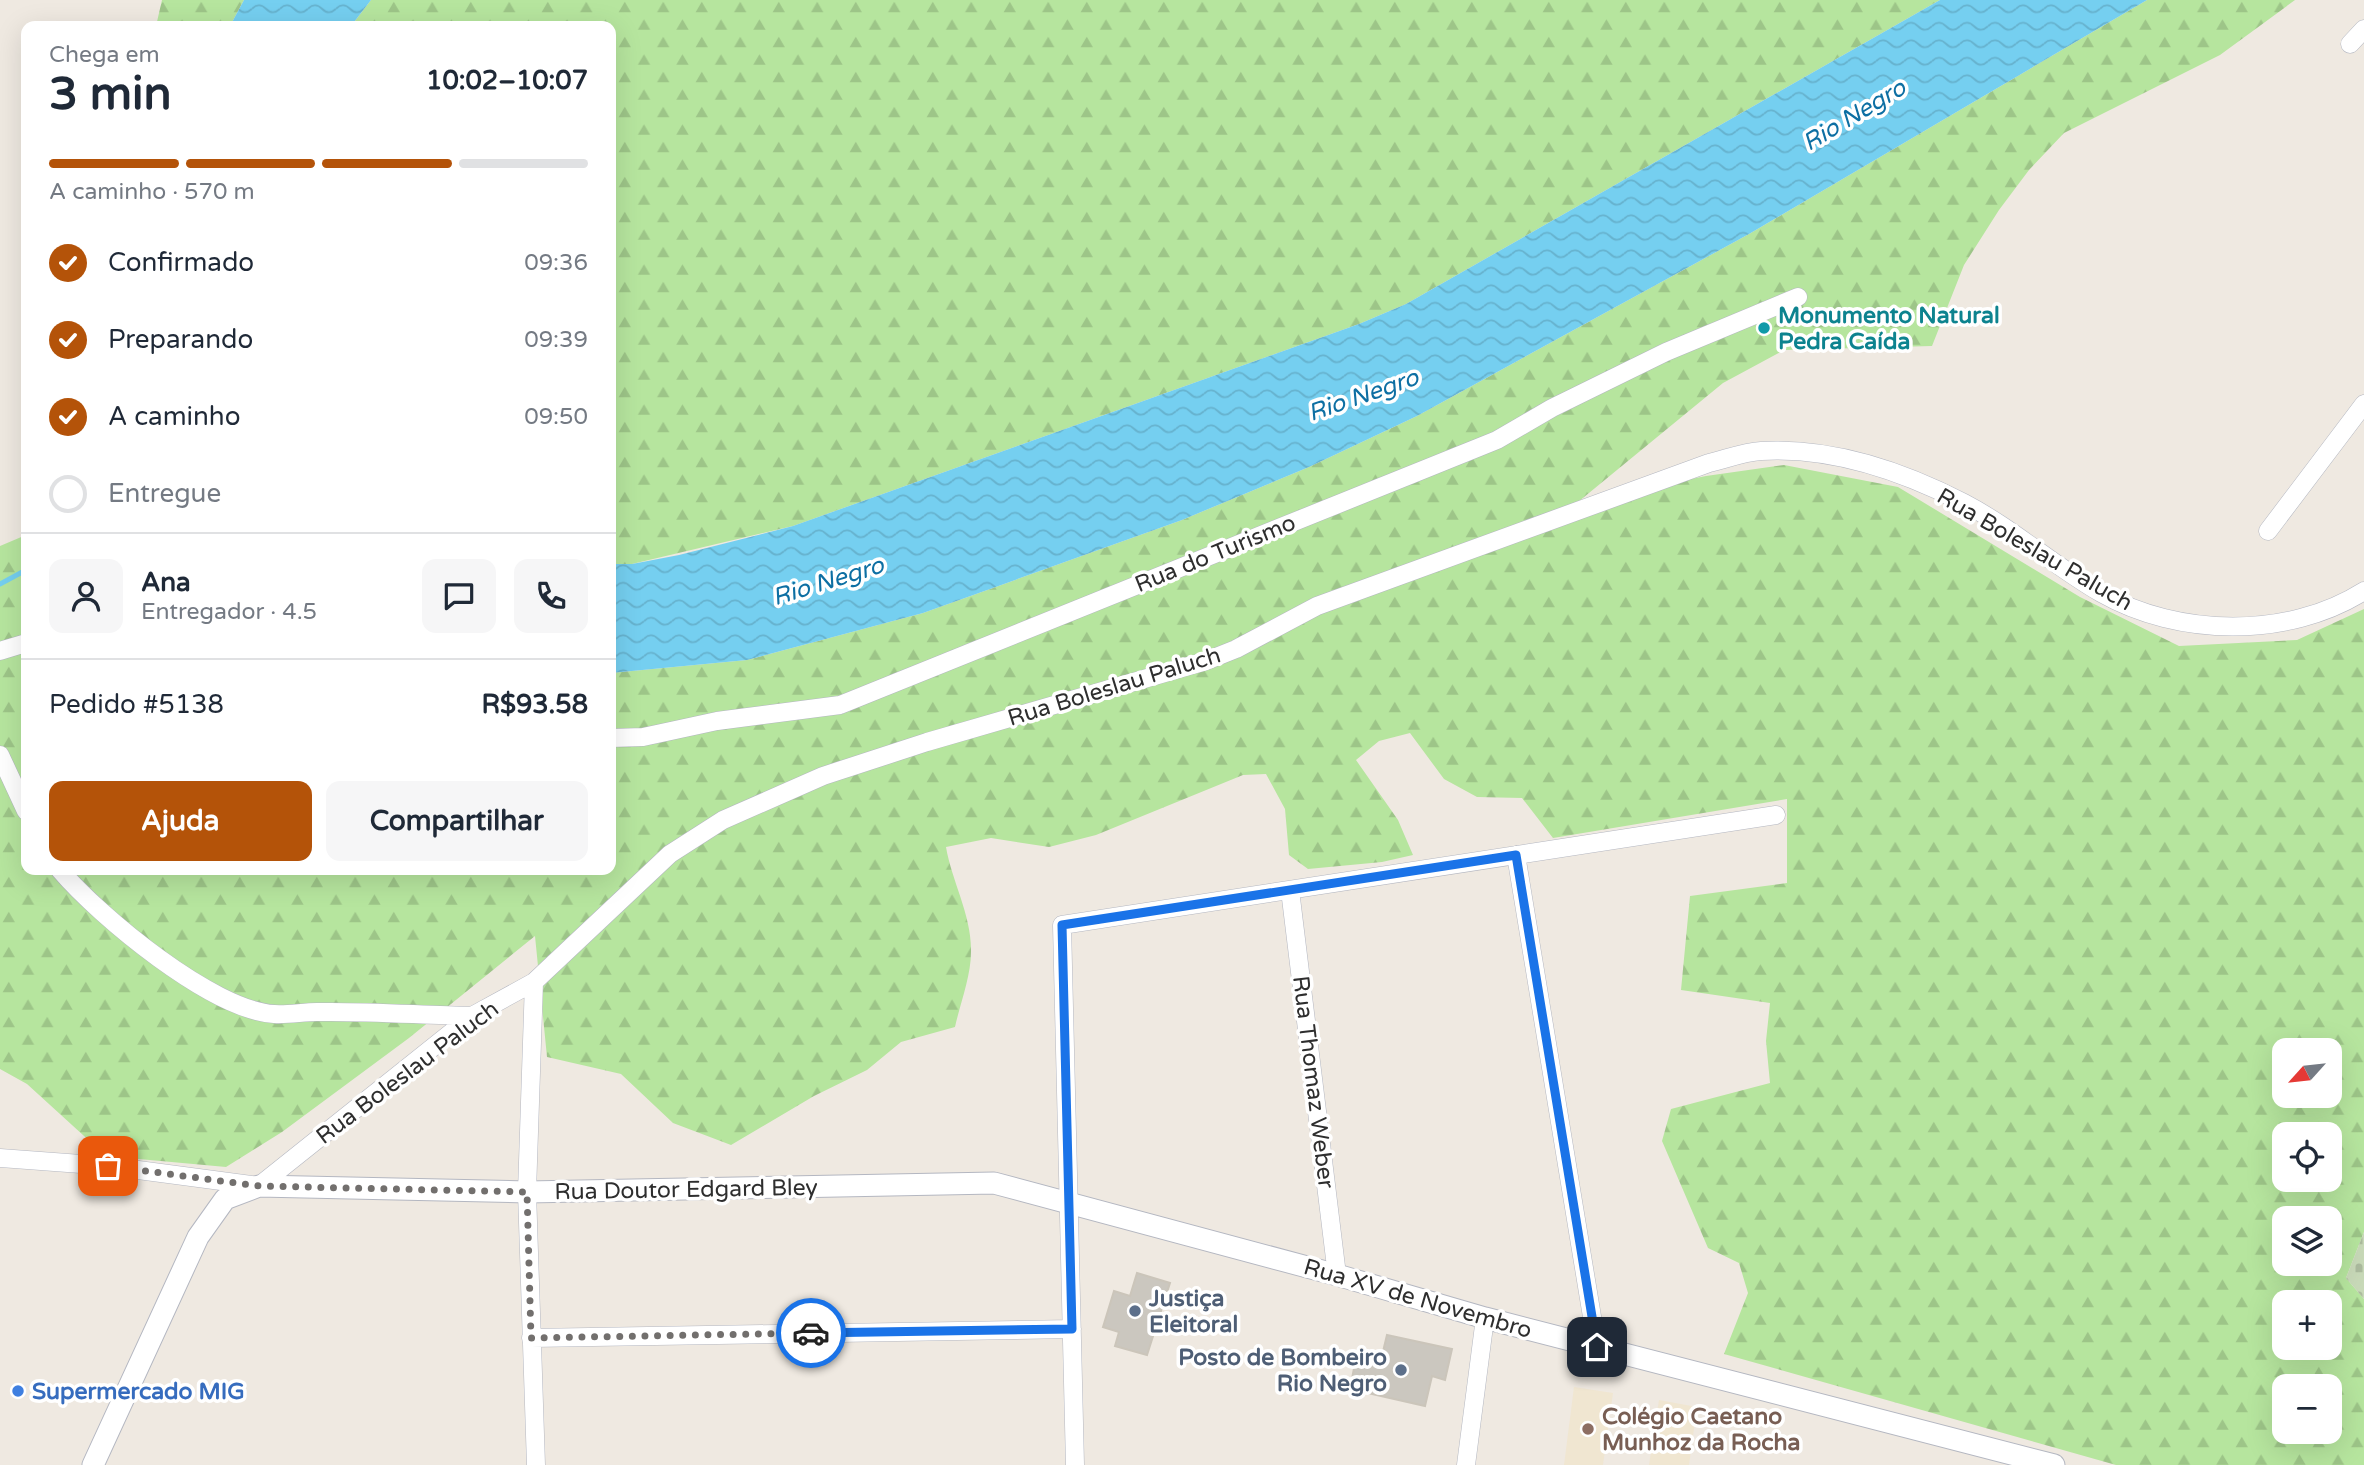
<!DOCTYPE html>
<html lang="pt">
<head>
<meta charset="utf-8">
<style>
  body { margin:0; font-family:"Varela Round",sans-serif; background:#f6f6f7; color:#1f2937; height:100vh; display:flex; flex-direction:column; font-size:26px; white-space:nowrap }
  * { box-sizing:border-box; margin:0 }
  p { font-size:23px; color:#747a83 }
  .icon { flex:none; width:38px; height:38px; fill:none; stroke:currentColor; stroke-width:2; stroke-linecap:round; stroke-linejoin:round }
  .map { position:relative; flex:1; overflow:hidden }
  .drawer { position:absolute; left:21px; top:21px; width:595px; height:854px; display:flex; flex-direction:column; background:#fff; border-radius:14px; box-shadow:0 7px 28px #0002 }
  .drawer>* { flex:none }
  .needle { width:46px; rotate:243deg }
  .tools { position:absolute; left:2272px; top:1038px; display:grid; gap:14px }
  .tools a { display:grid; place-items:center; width:70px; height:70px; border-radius:14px; background:#fff; box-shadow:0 7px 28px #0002; font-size:35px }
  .pin { position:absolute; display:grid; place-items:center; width:60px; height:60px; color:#fff; margin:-30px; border-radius:14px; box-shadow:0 4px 10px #0006 }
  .courier { position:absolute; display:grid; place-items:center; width:70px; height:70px; margin:-35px; border:5px solid #1a73e8; border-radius:50%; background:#fff; color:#222; box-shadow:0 2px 9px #0007 }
  .headline em { font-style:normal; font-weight:800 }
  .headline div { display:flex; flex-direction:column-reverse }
  .headline { display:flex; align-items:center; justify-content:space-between; height:119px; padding:0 28px }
  h1 { font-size:46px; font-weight:800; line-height:52px }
  .bar { display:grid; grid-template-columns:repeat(4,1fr); gap:10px 7px; align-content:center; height:84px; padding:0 28px }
  .bar i { height:9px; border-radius:5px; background:#e0e1e3 }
  .bar .active { background:#b45309 }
  .bar p { grid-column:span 4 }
  .line { display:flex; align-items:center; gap:18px; padding:0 28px; border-top:2px solid #e0e1e3 }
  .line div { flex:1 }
  .round { display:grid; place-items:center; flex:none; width:74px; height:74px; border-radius:14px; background:#f6f6f7 }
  ol { padding:0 28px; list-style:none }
  li { display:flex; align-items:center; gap:21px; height:77px }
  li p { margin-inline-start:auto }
  li .icon { padding:7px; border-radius:50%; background:#b45309; color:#fff; stroke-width:4 }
  li:last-child { color:#747a83 }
  li i { width:38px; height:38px; border:4px solid #e0e1e3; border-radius:50% }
  .action { display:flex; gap:14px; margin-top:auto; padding:14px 28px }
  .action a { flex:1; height:80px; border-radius:14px; background:#b45309; color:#fff; font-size:28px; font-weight:800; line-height:80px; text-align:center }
  .action a+a { background:#f6f6f7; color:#1f2937 }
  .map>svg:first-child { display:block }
</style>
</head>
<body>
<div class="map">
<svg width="2364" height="1465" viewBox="0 0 2364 1465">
  <defs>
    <pattern id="forest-firs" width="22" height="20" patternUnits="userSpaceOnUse" patternTransform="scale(1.75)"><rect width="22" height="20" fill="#b6e59e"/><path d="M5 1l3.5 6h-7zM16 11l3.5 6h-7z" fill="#9dc588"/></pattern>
    <pattern id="cemetery-stones" width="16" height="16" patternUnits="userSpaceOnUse" patternTransform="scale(1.75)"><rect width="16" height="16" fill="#c8d9b8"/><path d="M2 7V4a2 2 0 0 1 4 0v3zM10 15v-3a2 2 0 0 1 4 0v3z" fill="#acbb9e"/></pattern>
    <pattern id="water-waves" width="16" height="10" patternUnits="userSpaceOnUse" patternTransform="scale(1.75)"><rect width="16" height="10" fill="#75cff0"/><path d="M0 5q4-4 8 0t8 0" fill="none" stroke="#66b2ce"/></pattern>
  </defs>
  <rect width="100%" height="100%" fill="#efe9e1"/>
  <path fill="#f0e6d1" d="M1574,1387L1613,1393L1603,1465H1564Z
    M1659,1400L1697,1407L1689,1465H1649Z"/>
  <path fill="url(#forest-firs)" fill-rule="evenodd" d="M162,0H244L230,26H156Z
    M371,0H1940L1406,304L1359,324L793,526L632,564H611V26H351Z
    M2147,0H2295L2220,55L2064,133L2029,170L1999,210L1964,265L1932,346L1784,350L1723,383L1578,502L1706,476L1784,465L1898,487L2080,597L2179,646L2297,640L2364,609V1232L2346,1278L2364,1299V1465H2116L1724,1354L1748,1293L1739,1263L1708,1248L1662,1141L1671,1109L1770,1083L1766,1041L1770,1003L1681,990L1690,896L1787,883V799L1553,838L1522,798L1477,797L1444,779L1410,733L1379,741L1356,760L1398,820L1413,855L1382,862L1308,869L1289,855L1285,809L1266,774L1243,775L1096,835L1049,847L991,838L946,847C952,882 972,916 971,952C971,976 960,1004 955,1027L901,1042L867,1070L814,1096L731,1145L673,1123L621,1074L547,1057L535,936L409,1038L282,1132L226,1167L106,1156L27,1084L0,1069V546L26,535V870H611V673L747,660L923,613L1182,520L1309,467L1417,416L1749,234ZM2284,1050H2329V1096H2284ZM2284,1134H2329V1180H2284ZM2284,1218H2329V1264H2284ZM2284,1302H2329V1348H2284ZM2284,1386H2329V1432H2284Z"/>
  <path fill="url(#cemetery-stones)" d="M2364,1232V1299L2346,1278Z"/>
  <path fill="url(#water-waves)" d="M244,0H371L351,26H230Z
    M1940,0H2147L1749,234L1417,416L1309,467L1182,520L923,613L747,660L611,673V564H632L679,555L793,526L1359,324L1406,304Z"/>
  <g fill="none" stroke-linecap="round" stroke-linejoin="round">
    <path stroke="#75cff0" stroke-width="5" d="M0,584L26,570"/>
  </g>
  <path fill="#cbc7bf" stroke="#cbc5ba" stroke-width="2" d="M1137,1273L1170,1283L1147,1355L1115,1346L1119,1332L1103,1327L1114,1291L1130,1296Z
    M1387,1335L1452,1349L1445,1380L1432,1376L1425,1406L1350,1389L1356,1358L1380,1364Z"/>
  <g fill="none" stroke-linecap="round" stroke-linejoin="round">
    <defs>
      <path id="minor" d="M2350,44L2364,29
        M2268,531L2364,404
        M0,651L26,643
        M611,738L643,737L717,721L840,705L1497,440L1552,408L1666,352L1798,297
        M0,755L26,811
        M1516,855L1597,1347
        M60,870C100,917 212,1010 274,1014C288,1015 303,1012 317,1012C368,1011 420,1015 472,1016
        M1290,890L1337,1275
        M534,982L527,1192L536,1465
        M0,1158L108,1166L259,1186L472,1016L534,982L670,854L723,820L823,776L927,742L1206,661L1236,649L1317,606L1709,463C1726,459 1744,452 1761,451C1830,447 1902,471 1964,503C2012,528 2054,566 2101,593C2178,637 2288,639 2364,591
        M531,1338L1072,1329
        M1075,1465L1062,925L1776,815
        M1466,1465L1485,1318"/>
      <path id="tertiary" d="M93,1465L198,1237L225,1199L259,1186L527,1192L994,1183L1337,1275L1485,1318L2054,1465"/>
    </defs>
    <use href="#minor" stroke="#b4b7c1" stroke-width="19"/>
    <use href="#tertiary" stroke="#b4b7c1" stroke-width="23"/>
    <use href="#minor" stroke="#fff" stroke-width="18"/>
    <use href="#tertiary" stroke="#fff" stroke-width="21"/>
  </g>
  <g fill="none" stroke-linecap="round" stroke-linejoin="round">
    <path stroke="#726f6d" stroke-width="7" stroke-dasharray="0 12.6" d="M108,1166L259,1186L527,1192L531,1338L811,1333"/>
    <path stroke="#1a73e8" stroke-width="9" d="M811,1333L1072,1329L1062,925L1516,855L1597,1347"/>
  </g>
  <circle fill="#0f9aa8" stroke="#fff" stroke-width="2.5" cx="1764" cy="328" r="7"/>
  <g fill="#5c6f8a" stroke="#fff" stroke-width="2.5">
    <circle cx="1135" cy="1311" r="7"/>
    <circle cx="1401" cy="1370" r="7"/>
  </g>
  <circle fill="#3f7fe0" stroke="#fff" stroke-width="2.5" cx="18" cy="1391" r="7"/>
  <circle fill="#8d6e63" stroke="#fff" stroke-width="2.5" cx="1588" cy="1429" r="7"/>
  <g text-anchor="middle" stroke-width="7" stroke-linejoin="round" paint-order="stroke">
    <g font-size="23" font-weight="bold" fill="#0d838f" stroke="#fff" text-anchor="start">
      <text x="1778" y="323">Monumento Natural<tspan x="1778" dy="26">Pedra Caída</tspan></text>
    </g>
    <g font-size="23" fill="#2e2e2e" stroke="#fff">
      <text transform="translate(2035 549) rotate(30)" y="8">Rua Boleslau Paluch</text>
      <text transform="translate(1215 553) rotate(-22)" y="8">Rua do Turismo</text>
      <text transform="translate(1114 686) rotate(-17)" y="8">Rua Boleslau Paluch</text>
      <text transform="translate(407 1072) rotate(-37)" y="8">Rua Boleslau Paluch</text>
      <text transform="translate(1314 1082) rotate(83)" y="8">Rua Thomaz Weber</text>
      <text transform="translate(686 1189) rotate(-1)" y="8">Rua Doutor Edgard Bley</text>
      <text transform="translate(1418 1298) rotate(16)" y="8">Rua XV de Novembro</text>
    </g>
    <g font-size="23" font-weight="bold" fill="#4e5e75" stroke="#fff" text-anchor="start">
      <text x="1149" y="1306">Justiça<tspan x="1149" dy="26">Eleitoral</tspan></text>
      <text x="1387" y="1365" text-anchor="end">Posto de Bombeiro<tspan x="1387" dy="26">Rio Negro</tspan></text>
    </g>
    <g font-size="23" font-weight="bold" fill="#366cbe" stroke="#fff" text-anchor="start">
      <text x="32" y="1399">Supermercado MIG</text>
    </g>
    <g font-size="23" font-weight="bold" fill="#785e54" stroke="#fff" text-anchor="start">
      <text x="1602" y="1424">Colégio Caetano<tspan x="1602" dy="26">Munhoz da Rocha</tspan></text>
    </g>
    <g font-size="24" font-style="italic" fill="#0d6fa3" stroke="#fff">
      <text transform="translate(1854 115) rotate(-31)" y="8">Rio Negro</text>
      <text transform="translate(1363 395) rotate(-19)" y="8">Rio Negro</text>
      <text transform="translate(828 581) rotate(-17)" y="8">Rio Negro</text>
    </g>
  </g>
</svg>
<div class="tools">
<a><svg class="needle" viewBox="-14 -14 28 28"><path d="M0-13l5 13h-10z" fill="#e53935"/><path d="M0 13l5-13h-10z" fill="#747a83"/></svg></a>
<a><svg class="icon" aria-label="locate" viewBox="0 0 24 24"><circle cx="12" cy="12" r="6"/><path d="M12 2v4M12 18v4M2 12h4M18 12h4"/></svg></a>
<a><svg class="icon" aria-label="layers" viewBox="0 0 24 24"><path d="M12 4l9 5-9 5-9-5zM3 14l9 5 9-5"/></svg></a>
<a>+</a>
<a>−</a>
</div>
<div class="pin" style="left:108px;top:1166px;background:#ea580c"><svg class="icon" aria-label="bag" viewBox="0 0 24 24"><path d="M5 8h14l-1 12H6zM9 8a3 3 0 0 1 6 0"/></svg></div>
<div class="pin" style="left:1597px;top:1347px;background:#1f2937"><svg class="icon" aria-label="home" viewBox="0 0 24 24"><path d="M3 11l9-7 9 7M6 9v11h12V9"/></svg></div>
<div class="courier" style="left:811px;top:1333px"><svg class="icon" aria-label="car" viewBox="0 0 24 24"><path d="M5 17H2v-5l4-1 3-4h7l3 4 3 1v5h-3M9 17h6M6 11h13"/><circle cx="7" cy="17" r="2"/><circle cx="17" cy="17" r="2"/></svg></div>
<section class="drawer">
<div class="headline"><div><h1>3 min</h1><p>Chega em</p></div><em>10:02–10:07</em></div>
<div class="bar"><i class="active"></i><i class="active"></i><i class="active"></i><i></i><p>A caminho · 570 m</p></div>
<ol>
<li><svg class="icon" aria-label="check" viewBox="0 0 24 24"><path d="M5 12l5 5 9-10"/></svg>Confirmado<p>09:36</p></li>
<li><svg class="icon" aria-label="check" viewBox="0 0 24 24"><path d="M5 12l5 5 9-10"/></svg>Preparando<p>09:39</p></li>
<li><svg class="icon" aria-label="check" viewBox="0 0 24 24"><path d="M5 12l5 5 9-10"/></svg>A caminho<p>09:50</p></li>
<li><i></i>Entregue</li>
</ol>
<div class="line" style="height:126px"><a class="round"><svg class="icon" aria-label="person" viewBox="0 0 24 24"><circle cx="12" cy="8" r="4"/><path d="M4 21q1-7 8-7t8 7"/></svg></a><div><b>Ana</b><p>Entregador · 4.5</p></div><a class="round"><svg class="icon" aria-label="chat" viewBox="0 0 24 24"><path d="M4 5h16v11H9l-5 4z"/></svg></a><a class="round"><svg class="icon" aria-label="phone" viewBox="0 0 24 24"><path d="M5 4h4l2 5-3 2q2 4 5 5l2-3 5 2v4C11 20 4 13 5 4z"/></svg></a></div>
<div class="line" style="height:91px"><div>Pedido #5138</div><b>R$93.58</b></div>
<div class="action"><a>Ajuda</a><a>Compartilhar</a></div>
</section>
</div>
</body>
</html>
